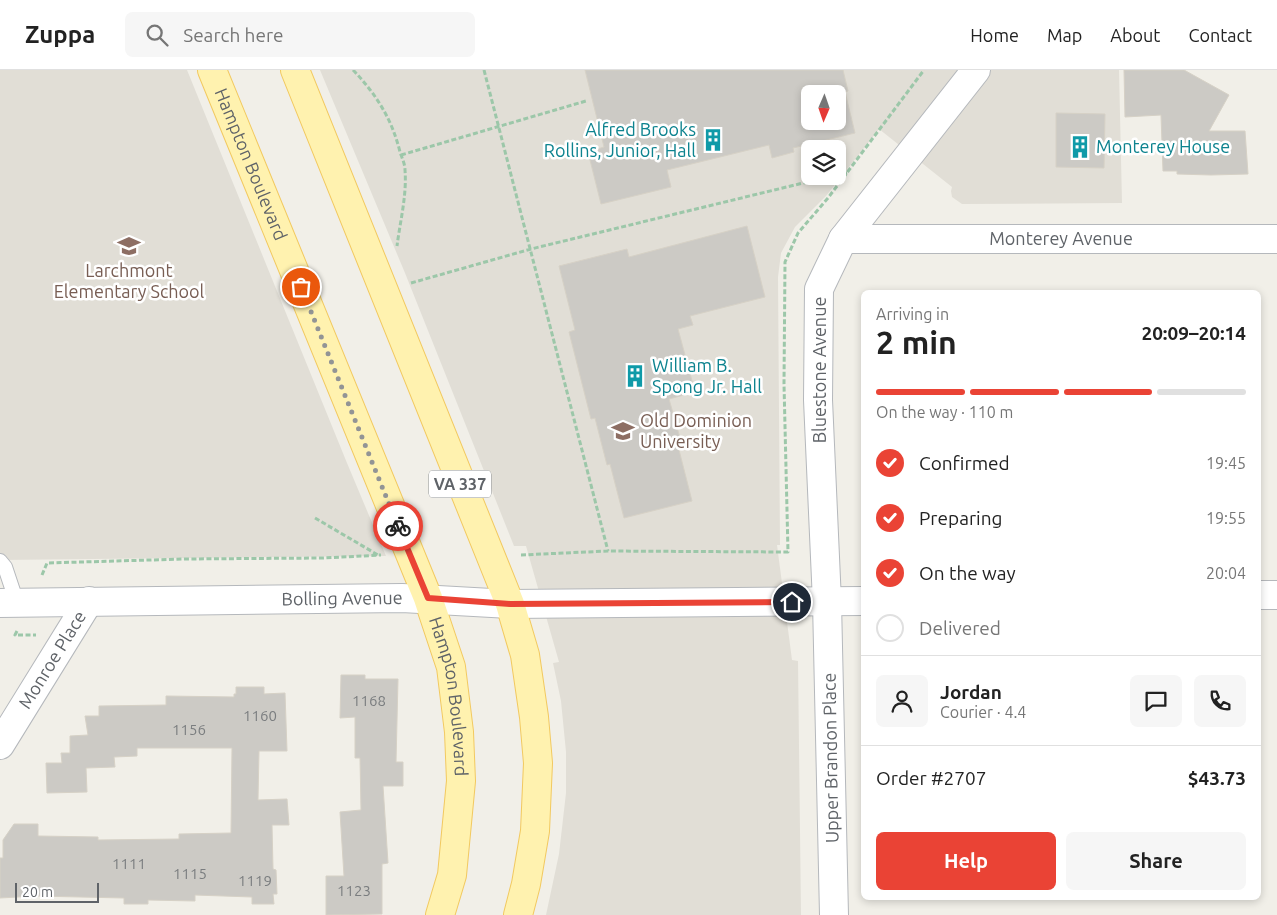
<!DOCTYPE html>
<html lang="en">
<head>
<meta charset="utf-8">
<style>
  body { margin:0; font-family:Ubuntu,sans-serif; background:#f6f6f6; color:#222; height:100vh; display:flex; flex-direction:column; font-size:19px; white-space:nowrap }
  * { box-sizing:border-box; margin:0 }
  p { font-size:16px; color:#767676 }
  .icon { flex:none; width:28px; height:28px; fill:none; stroke:currentColor; stroke-width:2; stroke-linecap:round; stroke-linejoin:round }
  .map { position:relative; flex:1; overflow:hidden }
  .drawer { position:absolute; left:861px; top:220px; width:400px; height:610px; display:flex; flex-direction:column; background:#fff; border-radius:8px; box-shadow:0 2px 8px #0003 }
  .drawer>* { flex:none }
  .needle { width:32px; rotate:182deg }
  .fabs { position:absolute; left:801px; top:15px; display:grid; gap:10px }
  .fabs a { display:grid; place-items:center; width:45px; height:45px; border-radius:8px; background:#fff; box-shadow:0 2px 8px #0003; font-size:25px }
  .scale { position:absolute; left:15px; bottom:12px; width:84px; box-sizing:border-box; padding-left:5px; border:2px solid #5f6368; border-top:0; font-size:14px; line-height:18px; white-space:nowrap; color:#5f6368; -webkit-text-stroke:4px #fff; paint-order:stroke }
  .pin { position:absolute; display:grid; place-items:center; width:42px; height:42px; color:#fff; margin:-21px; border:2px solid #fff; border-radius:50%; box-shadow:0 1px 5px #0007 }
  .courier { position:absolute; display:grid; place-items:center; width:50px; height:50px; margin:-25px; border:4px solid #ea4335; border-radius:50%; background:#fff; color:#222; box-shadow:0 1px 6px #0007 }
  .headline em { font-style:normal; font-weight:700 }
  .headline div { display:flex; flex-direction:column-reverse }
  .headline { display:flex; align-items:center; justify-content:space-between; height:85px; padding:0 15px }
  h1 { font-size:32px; font-weight:700; line-height:38px }
  .bar { display:grid; grid-template-columns:repeat(4,1fr); gap:8px 5px; align-content:center; height:60px; padding:0 15px }
  .bar i { height:6px; border-radius:4px; background:#e0e0e0 }
  .bar .on { background:#ea4335 }
  .bar p { grid-column:span 4 }
  .line { display:flex; align-items:center; gap:12px; padding:0 15px; border-top:1px solid #e0e0e0 }
  .line div { flex:1 }
  .round { display:grid; place-items:center; flex:none; width:52px; height:52px; border-radius:8px; background:#f6f6f6 }
  ol { padding:0 15px; list-style:none }
  li { display:flex; align-items:center; gap:15px; height:55px }
  li p { margin-inline-start:auto }
  li .icon { padding:5px; border-radius:50%; background:#ea4335; color:#fff; stroke-width:4 }
  li:last-child { color:#767676 }
  li i { width:28px; height:28px; border:2px solid #e0e0e0; border-radius:50% }
  .primary-button { display:flex; gap:10px; margin-top:auto; padding:10px 15px }
  .primary-button a { flex:1; height:58px; border-radius:8px; background:#ea4335; color:#fff; font-size:20px; font-weight:700; line-height:58px; text-align:center }
  .primary-button a+a { background:#f6f6f6; color:#222 }
  header { display:flex; align-items:center; gap:30px; box-sizing:border-box; height:70px; padding:0 25px; background:#fff; border-bottom:1px solid #e0e0e0 }
  header strong { font-size:24px }
  nav { display:flex; gap:28px; margin-inline-start:auto; font-size:18px }
  .search { width:350px; height:45px; background:#f6f6f6; display:flex; align-items:center; gap:12px; box-sizing:border-box; padding:0 18px; border-radius:8px; color:#767676; font-size:19px }
  .map>svg:first-child { display:block }
</style>
</head>
<body>
<header>
<strong>Zuppa</strong>
<div class="search"><svg class="icon" aria-label="search" viewBox="0 0 24 24"><circle cx="10" cy="10" r="6"/><path d="M15 15l6 6"/></svg>Search here</div>
<nav><a>Home</a><a>Map</a><a>About</a><a>Contact</a></nav>
</header>
<div class="map">
<svg width="1277" height="845" viewBox="0 0 1277 845">
  <rect width="100%" height="100%" fill="#f1efe8"/>
  <path fill="#e1ded6" fill-rule="evenodd" d="M0,0H187L347,393L386,486L0,490Z
    M320,0H1119L1122,133L962,134L952,127L951,121L952,117L879,59L826,126L795,157L781,183L778,207L780,475H777L792,590L798,591L801,845H546L559,784L566,723V682L561,631L553,593L559,592L526,476H514L405,203ZM810,24H838V51H810ZM810,79H838V106H810Z"/>
  <path fill="#cccac5" stroke="#d6d1c6" fill-rule="evenodd" d="M585,0H843L848,21L845,22L855,63L793,78L794,82L772,88L769,75L667,100L671,117L601,134L588,82L604,77ZM810,24H838V51H810Z
    M1124,0H1184L1229,25L1209,61H1245L1248,104L1211,105L1177,104V101H1163L1161,45L1125,47Z
    M1056,43L1105,44L1104,98L1056,97Z
    M747,156L765,227L690,246L693,255L678,259L695,322L669,329L682,375L678,376L692,431L624,448L610,394L607,395L595,348L591,349L569,262L575,260L559,196L627,179L629,187Z
    M341,605H365V609H398L396,692H403V716H383L388,793L382,794V844L326,845V806H344L340,742L361,740L360,688H355V647L340,648Z
    M236,617H264V624L285,623L287,681H259L258,730L287,729L289,755H272L273,799L276,800L277,824H273L274,834H252V827L195,825V831L148,830V834H124V828L36,826L0,828V788H3V770L14,754H38V766L98,767V770L179,769V764L231,763L232,678H137V686L114,687L115,697L86,698L87,722L47,723L46,693H62L61,683H70V666L88,665L85,646H99V636L166,635V626L234,627V624H236Z"/>
  <g fill="none" stroke-linecap="round" stroke-linejoin="round">
    <defs>
      <path id="service" d="M0,491L5,497L17,533"/>
      <g id="minor">
        <path id="s1" d="M843,169H1277"/>
        <path d="M1259,525H1277"/>
        <path id="s2" d="M0,533L402,528L510,534L864,531"/>
        <path id="s3" d="M0,675L89,531"/>
        <path d="M834,845L827,532L818,330L819,219L843,169L976,0"/>
      </g>
      <g id="primary">
        <path id="s4" d="M212,0L428,528L451,597L459,662L461,711L452,805L440,845"/>
        <path d="M295,0L510,534L525,585L534,647L538,693L535,761L526,814L518,845"/>
      </g>
    </defs>
    <use href="#service" stroke="#b5b8bc" stroke-width="16"/>
    <use href="#minor" stroke="#b5b8bc" stroke-width="30"/>
    <use href="#primary" stroke="#f2c960" stroke-width="30"/>
    <path stroke="#9cc7a9" stroke-width="3" stroke-dasharray="5 2.5" stroke-linecap="butt" d="M353,0C376,24 392,49 400,82C402,88 405,94 405,100C407,125 400,152 397,176
      M484,0L608,481
      M401,85L586,31
      M838,105L847,103
      M411,213L531,179L832,106
      M315,448L378,485
      M521,485L608,481L788,482L784,314L785,192L798,163L828,128L924,0
      M42,505L47,493L184,489L323,488L381,485
      M17,561L15,565H36"/>
    <use href="#service" stroke="#fff" stroke-width="14"/>
    <use href="#minor" stroke="#fff" stroke-width="28"/>
    <use href="#primary" stroke="#fff2af" stroke-width="28"/>
  </g>
  <g fill="none" stroke-linecap="round" stroke-linejoin="round">
    <path stroke="#929495" stroke-width="5" stroke-dasharray="0 9" d="M301,217L398,456"/>
    <path stroke="#ea4335" stroke-width="6" d="M398,456L428,528L510,534L792,532"/>
  </g>
  <defs>
    <symbol id="building-bare" viewBox="-9 -9 18 18"><path d="M-4-6H4V6H1V3H-1V6H-4ZM-2.5-4.3h1.7v1.8h-1.7ZM.8-4.3h1.7v1.8H.8ZM-2.5-1h1.7V.8h-1.7ZM.8-1h1.7V.8H.8Z" fill="#0f9aa8" stroke="#fff" stroke-width="2.5" paint-order="stroke"/></symbol>
    <symbol id="school-bare" viewBox="-9 -9 18 18"><path d="M0-5L7-2L0 1L-7-2ZM-4 1L0 2.5L4 1V4Q0 6-4 4Z" fill="#8d6e63" stroke="#fff" stroke-width="2.5" paint-order="stroke"/></symbol>
    <symbol id="university-bare" viewBox="-9 -9 18 18"><path d="M0-5L7-2L0 1L-7-2ZM-4 1L0 2.5L4 1V4Q0 6-4 4Z" fill="#8d6e63" stroke="#fff" stroke-width="2.5" paint-order="stroke"/></symbol>
  </defs>
  <g fill-rule="evenodd">
    <use href="#building-bare" x="697" y="54" width="32" height="32"/>
    <use href="#building-bare" x="1064" y="61" width="32" height="32"/>
    <use href="#school-bare" x="113" y="160" width="32" height="32"/>
    <use href="#building-bare" x="619" y="290" width="32" height="32"/>
    <use href="#university-bare" x="607" y="345" width="32" height="32"/>
  </g>
  <g text-anchor="middle" stroke-width="5" stroke-linejoin="round" paint-order="stroke">
    <g font-size="15" fill="#7a7d7f">
      <text x="369" y="636">1168</text>
      <text x="260" y="651">1160</text>
      <text x="189" y="665">1156</text>
      <text x="129" y="799">1111</text>
      <text x="190" y="809">1115</text>
      <text x="255" y="816">1119</text>
      <text x="354" y="826">1123</text>
    </g>
    <rect fill="#fff" stroke="#8f9295" stroke-width="1" x="429" y="400.5" width="62" height="27" rx="4"/>
    <g font-size="16" font-weight="bold" fill="#5f6368">
      <text x="460" y="420">VA 337</text>
    </g>
    <g font-size="18" fill="#0d838f" stroke="#fff" text-anchor="start">
      <text x="696" y="66" text-anchor="end">Alfred Brooks<tspan x="696" dy="21">Rollins, Junior, Hall</tspan></text>
      <text x="1096" y="83">Monterey House</text>
      <text x="652" y="302">William B.<tspan x="652" dy="21">Spong Jr. Hall</tspan></text>
    </g>
    <g font-size="18" fill="#5f6368" stroke="#fff">
      <text dy="6" stroke="none"><textPath href="#s4" startOffset="102">Hampton Boulevard</textPath></text>
      <text dy="6" stroke="none"><textPath href="#s1" startOffset="218">Monterey Avenue</textPath></text>
      <text transform="translate(820 300) rotate(-90)" y="6">Bluestone Avenue</text>
      <text dy="6" stroke="none"><textPath href="#s2" startOffset="342">Bolling Avenue</textPath></text>
      <text dy="6" stroke="none"><textPath href="#s3" startOffset="100">Monroe Place</textPath></text>
      <text dy="6" stroke="none"><textPath href="#s4" startOffset="672">Hampton Boulevard</textPath></text>
      <text transform="translate(831 688) rotate(-91)" y="6">Upper Brandon Place</text>
    </g>
    <g font-size="18" fill="#785e54" stroke="#fff">
      <text x="129" y="207">Larchmont<tspan x="129" dy="21">Elementary School</tspan></text>
      <text x="640" y="357" text-anchor="start">Old Dominion<tspan x="640" dy="21">University</tspan></text>
    </g>
  </g>
</svg>
<div class="fabs">
<a><svg class="needle" viewBox="-14 -14 28 28"><path d="M0-13l5 13h-10z" fill="#e53935"/><path d="M0 13l5-13h-10z" fill="#767676"/></svg></a>
<a><svg class="icon" aria-label="layers" viewBox="0 0 24 24"><path d="M12 4l9 5-9 5-9-5zM3 14l9 5 9-5"/></svg></a>
</div>
<div class="scale">20 m</div>
<div class="pin" style="left:301px;top:217px;background:#ea580c"><svg class="icon" aria-label="bag" viewBox="0 0 24 24"><path d="M5 8h14l-1 12H6zM9 8a3 3 0 0 1 6 0"/></svg></div>
<div class="pin" style="left:792px;top:532px;background:#1f2937"><svg class="icon" aria-label="home" viewBox="0 0 24 24"><path d="M3 11l9-7 9 7M6 9v11h12V9"/></svg></div>
<div class="courier" style="left:398px;top:456px"><svg class="icon" aria-label="bike" viewBox="0 0 24 24"><circle cx="6" cy="16" r="4"/><circle cx="18" cy="16" r="4"/><path d="M6 16l4-8h5l3 8M10 8l3 8H6M13 5h3"/></svg></div>
<section class="drawer">
<div class="headline"><div><h1>2 min</h1><p>Arriving in</p></div><em>20:09–20:14</em></div>
<div class="bar"><i class="on"></i><i class="on"></i><i class="on"></i><i></i><p>On the way · 110 m</p></div>
<ol>
<li><svg class="icon" aria-label="check" viewBox="0 0 24 24"><path d="M5 12l5 5 9-10"/></svg>Confirmed<p>19:45</p></li>
<li><svg class="icon" aria-label="check" viewBox="0 0 24 24"><path d="M5 12l5 5 9-10"/></svg>Preparing<p>19:55</p></li>
<li><svg class="icon" aria-label="check" viewBox="0 0 24 24"><path d="M5 12l5 5 9-10"/></svg>On the way<p>20:04</p></li>
<li><i></i>Delivered</li>
</ol>
<div class="line" style="height:90px"><a class="round"><svg class="icon" aria-label="person" viewBox="0 0 24 24"><circle cx="12" cy="8" r="4"/><path d="M4 21q1-7 8-7t8 7"/></svg></a><div><b>Jordan</b><p>Courier · 4.4</p></div><a class="round"><svg class="icon" aria-label="chat" viewBox="0 0 24 24"><path d="M4 5h16v11H9l-5 4z"/></svg></a><a class="round"><svg class="icon" aria-label="phone" viewBox="0 0 24 24"><path d="M5 4h4l2 5-3 2q2 4 5 5l2-3 5 2v4C11 20 4 13 5 4z"/></svg></a></div>
<div class="line" style="height:65px"><div>Order #2707</div><b>$43.73</b></div>
<div class="primary-button"><a>Help</a><a>Share</a></div>
</section>
</div>
</body>
</html>
